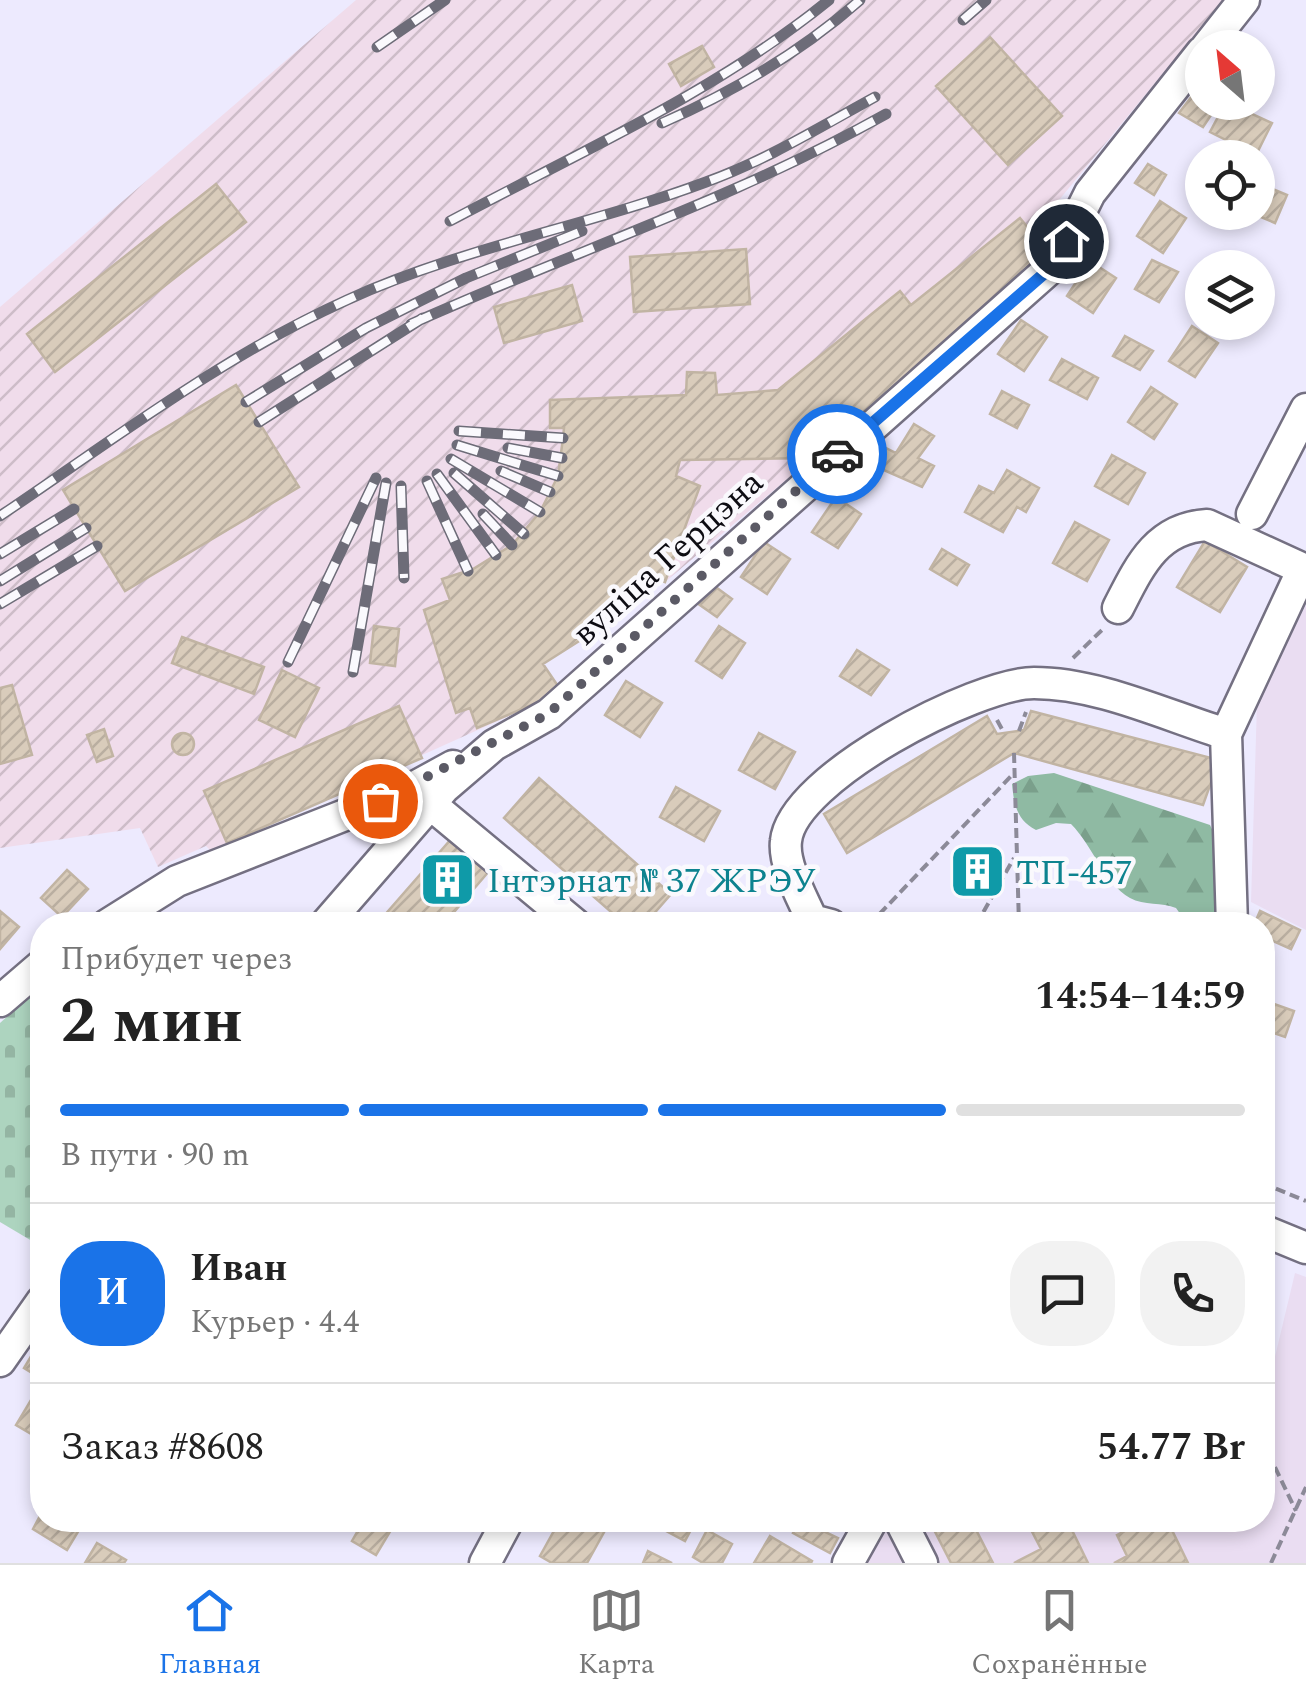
<!DOCTYPE html>
<html lang="ru">
<head>
<meta charset="utf-8">
<style>
  body { margin:0; font-family:Spectral,serif; background:#f2f2f2; color:#222; height:100vh; display:flex; flex-direction:column; font-size:38px; white-space:nowrap }
  * { box-sizing:border-box; margin:0 }
  p { font-size:32px; color:#767676 }
  .icon { flex:none; width:55px; height:55px; fill:none; stroke:currentColor; stroke-width:2; stroke-linecap:round; stroke-linejoin:round }
  .map { position:relative; flex:1; overflow:hidden }
  .details { position:absolute; left:30px; top:912px; width:1245px; height:620px; display:flex; flex-direction:column; background:#fff; border-radius:40px; box-shadow:0 5px 15px #0003 }
  .details>* { flex:none }
  .needle { width:65px; rotate:332deg }
  .buttons { position:absolute; left:1185px; top:30px; display:grid; gap:20px }
  .buttons a { display:grid; place-items:center; width:90px; height:90px; border-radius:50%; background:#fff; box-shadow:0 5px 15px #0003; font-size:50px }
  .pin { position:absolute; display:grid; place-items:center; width:85px; height:85px; color:#fff; margin:-42px; border:5px solid #fff; border-radius:50%; box-shadow:0 2px 10px #0007 }
  .courier { position:absolute; display:grid; place-items:center; width:100px; height:100px; margin:-50px; border:8px solid #1a73e8; border-radius:50%; background:#fff; color:#222; box-shadow:0 2px 12px #0007 }
  .overview em { font-style:normal; font-weight:700 }
  .overview div { display:flex; flex-direction:column-reverse }
  .overview { display:flex; align-items:center; justify-content:space-between; height:170px; padding:0 30px }
  h1 { font-size:65px; font-weight:700; line-height:75px }
  .bar { display:grid; grid-template-columns:repeat(4,1fr); gap:15px 10px; align-content:center; height:120px; padding:0 30px }
  .bar i { height:12px; border-radius:8px; background:#e0e0e0 }
  .bar .on { background:#1a73e8 }
  .bar p { grid-column:span 4 }
  .line { display:flex; align-items:center; gap:25px; padding:0 30px; border-top:2px solid #e0e0e0 }
  .line div { flex:1 }
  .round { display:grid; place-items:center; flex:none; width:105px; height:105px; border-radius:40px; background:#f2f2f2 }
  .menu { display:flex; justify-content:space-around; align-items:center; height:140px; border-top:2px solid #e0e0e0; background:#fff; font-size:28px; color:#767676 }
  .menu a { display:grid; justify-items:center; gap:5px }
  .menu .on { color:#1a73e8 }
  .map>svg:first-child { display:block }
</style>
</head>
<body>
<div class="map">
<svg width="1306" height="1563" viewBox="0 0 1306 1563">
  <defs>
    <pattern id="industrial-furrows" width="10" height="10" patternUnits="userSpaceOnUse" patternTransform="scale(2.5)"><rect width="10" height="10" fill="#f0dceb"/><path d="M-1 1l2-2M0 10L10 0M9 11l2-2" fill="none" stroke="#cdbcc8"/></pattern>
    <pattern id="forest-firs" width="22" height="20" patternUnits="userSpaceOnUse" patternTransform="scale(2.5)"><rect width="22" height="20" fill="#8fbaa3"/><path d="M5 1l3.5 6h-7zM16 11l3.5 6h-7z" fill="#7a9f8b"/></pattern>
    <pattern id="cemetery-stones" width="16" height="16" patternUnits="userSpaceOnUse" patternTransform="scale(2.5)"><rect width="16" height="16" fill="#add4bf"/><path d="M2 7V4a2 2 0 0 1 4 0v3zM10 15v-3a2 2 0 0 1 4 0v3z" fill="#94b5a3"/></pattern>
    <pattern id="building-hatch" width="6" height="6" patternUnits="userSpaceOnUse" patternTransform="scale(2.5)"><rect width="6" height="6" fill="#d9ccbb"/><path d="M-1 1l2-2M0 6l6-6M5 7l2-2" fill="none" stroke="#b9aea0"/></pattern>
  </defs>
  <rect width="100%" height="100%" fill="#edeafe"/>
  <path fill="url(#industrial-furrows)" d="M356,0H1223L1032,233L812,458L665,582L641,574L598,629L544,664L562,692L227,843L210,850L206,846L158,867L140,828L0,848V307Z"/>
  <path fill="#eaddf2" d="M1306,605V930L1251,902L1257,703Z
    M1295,1273L1306,1277V1563H866L888,1520H1262L1263,1407Z"/>
  <path fill="url(#forest-firs)" d="M1054,773L1210,825C1224,852 1228,899 1212,925H1188L1176,908C1162,902 1144,906 1130,898C1104,883 1093,846 1071,824L1056,823L1036,830C1017,820 1014,805 1012,784L1028,776Z"/>
  <path fill="url(#cemetery-stones)" d="M42,985V1247L0,1222V1023Z"/>
  <path fill="url(#building-hatch)" stroke="#c1b4a3" stroke-width="2.5" d="M990,37L1062,116L1008,165L936,86Z
    M702,46L714,67L681,86L669,64Z
    M1195,92L1202,102L1217,106L1203,127L1179,113Z
    M1226,102L1272,123L1256,155L1210,132Z
    M1148,164L1166,175L1154,195L1135,183Z
    M1258,183L1287,195L1275,223L1249,212H1258Z
    M216,184L246,222L55,372L27,334Z
    M1160,201L1186,218L1163,253L1137,236Z
    M1020,218L1052,257L812,458L680,460L676,476L700,486L665,582L642,573L598,629L543,664L562,692L477,728L470,708L456,713L424,610L450,600L442,579L473,569L512,545L540,512L558,476L563,438L564,428H550V400L686,395L687,372L715,373L717,395L778,390L900,291L911,305Z
    M746,249L750,304L634,312L630,257Z
    M1152,260L1178,272L1159,302L1135,289Z
    M1090,261L1116,278L1093,313L1067,296Z
    M572,285L582,321L504,343L494,307Z
    M1021,320L1047,337L1024,371L998,354Z
    M1192,326L1218,343L1195,377L1169,361Z
    M1125,336L1153,351L1140,370L1113,356Z
    M1062,359L1098,378L1087,399L1050,380Z
    M236,385L299,487L125,591L63,490Z
    M1151,387L1177,404L1154,439L1128,422Z
    M1002,391L1029,405L1017,428L990,414Z
    M914,424L934,436L918,458L934,466L922,487L861,460L876,443L896,453Z
    M1112,455L1145,473L1128,504L1095,486Z
    M1007,470L1039,488L1026,512L1017,507L1003,532L965,512L979,486L994,493Z
    M836,497L861,514L838,548L812,532Z
    M1075,522L1109,540L1087,581L1053,563Z
    M1205,541L1247,567L1220,612L1177,587Z
    M764,542L790,559L767,594L741,577Z
    M942,549L969,565L957,585L930,569Z
    M713,585L732,599L717,617L697,603Z
    M374,626L399,629L395,666L370,663Z
    M719,626L745,643L722,678L696,661Z
    M182,637L264,667L254,694L172,663Z
    M857,650L889,670L871,695L840,676Z
    M282,670L319,688L295,737L259,720Z
    M626,681L662,703L640,737L605,715Z
    M12,685L32,755L0,764V688Z
    M399,706L422,758L227,843L204,791Z
    M1031,711L1219,760L1203,805L1014,753L847,853L824,814L987,716L997,734L1024,730Z
    M104,729L113,756L97,762L87,735Z
    M759,733L795,752L775,789L739,770Z
    M172 744a11 11 0 1 1 22 0a11 11 0 1 1-22 0Z
    M539,778L671,894L644,925H626L504,818Z
    M676,787L720,811L704,841L660,817Z
    M452,838L490,870L443,925H376Z
    M975,853L995,865L978,892L959,880Z
    M67,870L88,889L62,917L41,898Z
    M0,911L19,927L0,949Z
    M1260,911L1300,930L1291,949L1262,936V925H1254Z
    M1274,1004L1294,1011L1285,1037L1265,1030Z
    M42,1338V1379L24,1368Z
    M31,1400L42,1407L38,1438L16,1425Z
    M42,1512V1520H85L67,1550L33,1529Z
    M364,1520L391,1530L376,1555L352,1541Z
    M560,1520H599L608,1525L587,1563H552L540,1556Z
    M658,1520H696L685,1541L655,1525Z
    M800,1520L838,1538L830,1553L793,1533Z
    M929,1520H971L993,1563H951Z
    M1026,1520H1067L1088,1563H1014L1041,1549Z
    M1146,1520H1167L1188,1563H1114L1127,1556L1117,1535Z
    M707,1530L732,1544L722,1563H703L693,1557Z
    M770,1536L812,1561L811,1563H754Z
    M97,1543L126,1560L124,1563H85Z
    M648,1551L672,1563H643Z"/>
  <g fill="none" stroke-linecap="round" stroke-linejoin="round">
    <defs>
      <path id="minor" d="M1206,48L1244,0
        M1252,514L1306,409
        M1118,608C1139,567 1156,528 1207,525L1303,569L1226,734L1232,925
        M417,793L576,925
        M107,925L177,881L411,789L453,766
        M325,925L444,788L494,745L549,714L1054,265L1090,193L1202,52
        M831,925L812,920C803,899 783,865 786,841C792,778 977,683 1034,683C1098,683 1165,715 1226,734
        M0,1001L42,965
        M1262,1230L1306,1248
        M0,1361L42,1301
        M900,1520L922,1563
        M485,1563L508,1520
        M848,1563L872,1520"/>
    </defs>
    <use href="#minor" stroke="#747082" stroke-width="35"/>
    <path stroke="#8c8a98" stroke-width="4" stroke-dasharray="10 5" stroke-linecap="butt" d="M1073,658L1102,630
      M997,720L1004,733
      M1019,731L1026,712
      M1014,753L1019,925
      M869,925L1014,773
      M976,925L1014,858
      M1262,1183L1306,1201
      M1262,1440L1296,1511
      M1271,1563L1306,1487"/>
    <use href="#minor" stroke="#fff" stroke-width="30"/>
    <defs>
      <path id="rail" d="M963,20L986,0
        M377,47L445,0
        M662,123C733,92 802,51 860,0
        M450,221C578,153 716,92 829,0
        M411,324C569,253 735,199 886,114
        M246,402L366,328L466,278L582,231
        M259,422L423,318
        M459,431L563,438
        M457,445L558,476
        M508,448L562,458
        M451,459L540,512
        M501,471L550,492
        M454,473L524,534
        M437,474L496,555
        M427,481L468,571
        M401,486L404,578
        M483,514L512,545
        M0,516C113,440 223,356 347,300C463,247 588,226 706,182C765,161 820,127 875,97
        M0,554L74,509
        M0,581L86,528
        M0,604L97,546
        M288,662L376,478
        M353,672L386,483"/>
    </defs>
    <use href="#rail" stroke="#6d6c78" stroke-width="11"/>
    <use href="#rail" stroke="#faf9fd" stroke-width="8" stroke-dasharray="22" stroke-linecap="butt"/>
  </g>
  <g fill="none" stroke-linecap="round" stroke-linejoin="round">
    <path stroke="#5b5a65" stroke-width="10" stroke-dasharray="0 18" d="M380,801L548,714L837,454"/>
    <path stroke="#1a73e8" stroke-width="12" d="M837,454L1054,265L1066,241"/>
  </g>
  <defs>
    <symbol id="building-square" viewBox="-11 -11 22 22"><rect x="-9" y="-9" width="18" height="18" rx="4" fill="#0f9aa8" stroke="#faf9fd"/><path d="M-4-6H4V6H1V3H-1V6H-4ZM-2.5-4.3h1.7v1.8h-1.7ZM.8-4.3h1.7v1.8H.8ZM-2.5-1h1.7V.8h-1.7ZM.8-1h1.7V.8H.8Z" fill="#fff"/></symbol>
  </defs>
  <g fill-rule="evenodd">
    <use href="#building-square" x="946" y="840" width="63" height="63"/>
    <use href="#building-square" x="416" y="848" width="63" height="63"/>
  </g>
  <g text-anchor="middle" stroke-width="9" stroke-linejoin="round" paint-order="stroke">
    <g font-size="35" fill="#0d0c12" stroke="#faf9fd">
      <text transform="translate(667 557) rotate(-42)" y="12">вуліца Герцэна</text>
    </g>
    <g font-size="35" fill="#0d838f" stroke="#faf9fd" text-anchor="start">
      <text x="1016" y="884">ТП-457</text>
      <text x="487" y="892">Інтэрнат № 37 ЖРЭУ</text>
    </g>
  </g>
</svg>
<div class="buttons">
<a><svg class="needle" viewBox="-14 -14 28 28"><path d="M0-13l5 13h-10z" fill="#e53935"/><path d="M0 13l5-13h-10z" fill="#767676"/></svg></a>
<a><svg class="icon" aria-label="locate" viewBox="0 0 24 24"><circle cx="12" cy="12" r="6"/><path d="M12 2v4M12 18v4M2 12h4M18 12h4"/></svg></a>
<a><svg class="icon" aria-label="layers" viewBox="0 0 24 24"><path d="M12 4l9 5-9 5-9-5zM3 14l9 5 9-5"/></svg></a>
</div>
<div class="pin" style="left:380px;top:801px;background:#ea580c"><svg class="icon" aria-label="bag" viewBox="0 0 24 24"><path d="M5 8h14l-1 12H6zM9 8a3 3 0 0 1 6 0"/></svg></div>
<div class="pin" style="left:1066px;top:241px;background:#1f2937"><svg class="icon" aria-label="home" viewBox="0 0 24 24"><path d="M3 11l9-7 9 7M6 9v11h12V9"/></svg></div>
<div class="courier" style="left:837px;top:454px"><svg class="icon" aria-label="car" viewBox="0 0 24 24"><path d="M5 17H2v-5l4-1 3-4h7l3 4 3 1v5h-3M9 17h6M6 11h13"/><circle cx="7" cy="17" r="2"/><circle cx="17" cy="17" r="2"/></svg></div>
<section class="details">
<div class="overview"><div><h1>2 мин</h1><p>Прибудет через</p></div><em>14:54–14:59</em></div>
<div class="bar"><i class="on"></i><i class="on"></i><i class="on"></i><i></i><p>В пути · 90 m</p></div>
<div class="line" style="height:180px"><b class="round" style="background:#1a73e8;color:#fff">И</b><div><b>Иван</b><p>Курьер · 4.4</p></div><a class="round"><svg class="icon" aria-label="chat" viewBox="0 0 24 24"><path d="M4 5h16v11H9l-5 4z"/></svg></a><a class="round"><svg class="icon" aria-label="phone" viewBox="0 0 24 24"><path d="M5 4h4l2 5-3 2q2 4 5 5l2-3 5 2v4C11 20 4 13 5 4z"/></svg></a></div>
<div class="line" style="height:130px"><div>Заказ #8608</div><b>54.77 Br</b></div>
</section>
</div>
<nav class="menu">
<a class="on"><svg class="icon" aria-label="home" viewBox="0 0 24 24"><path d="M3 11l9-7 9 7M6 9v11h12V9"/></svg>Главная</a>
<a><svg class="icon" aria-label="map" viewBox="0 0 24 24"><path d="M3 6l6-2 6 2 6-2v14l-6 2-6-2-6 2zM9 4v14M15 6v14"/></svg>Карта</a>
<a><svg class="icon" aria-label="saved" viewBox="0 0 24 24"><path d="M7 4h10v16l-5-4-5 4z"/></svg>Сохранённые</a>
</nav>
</body>
</html>
